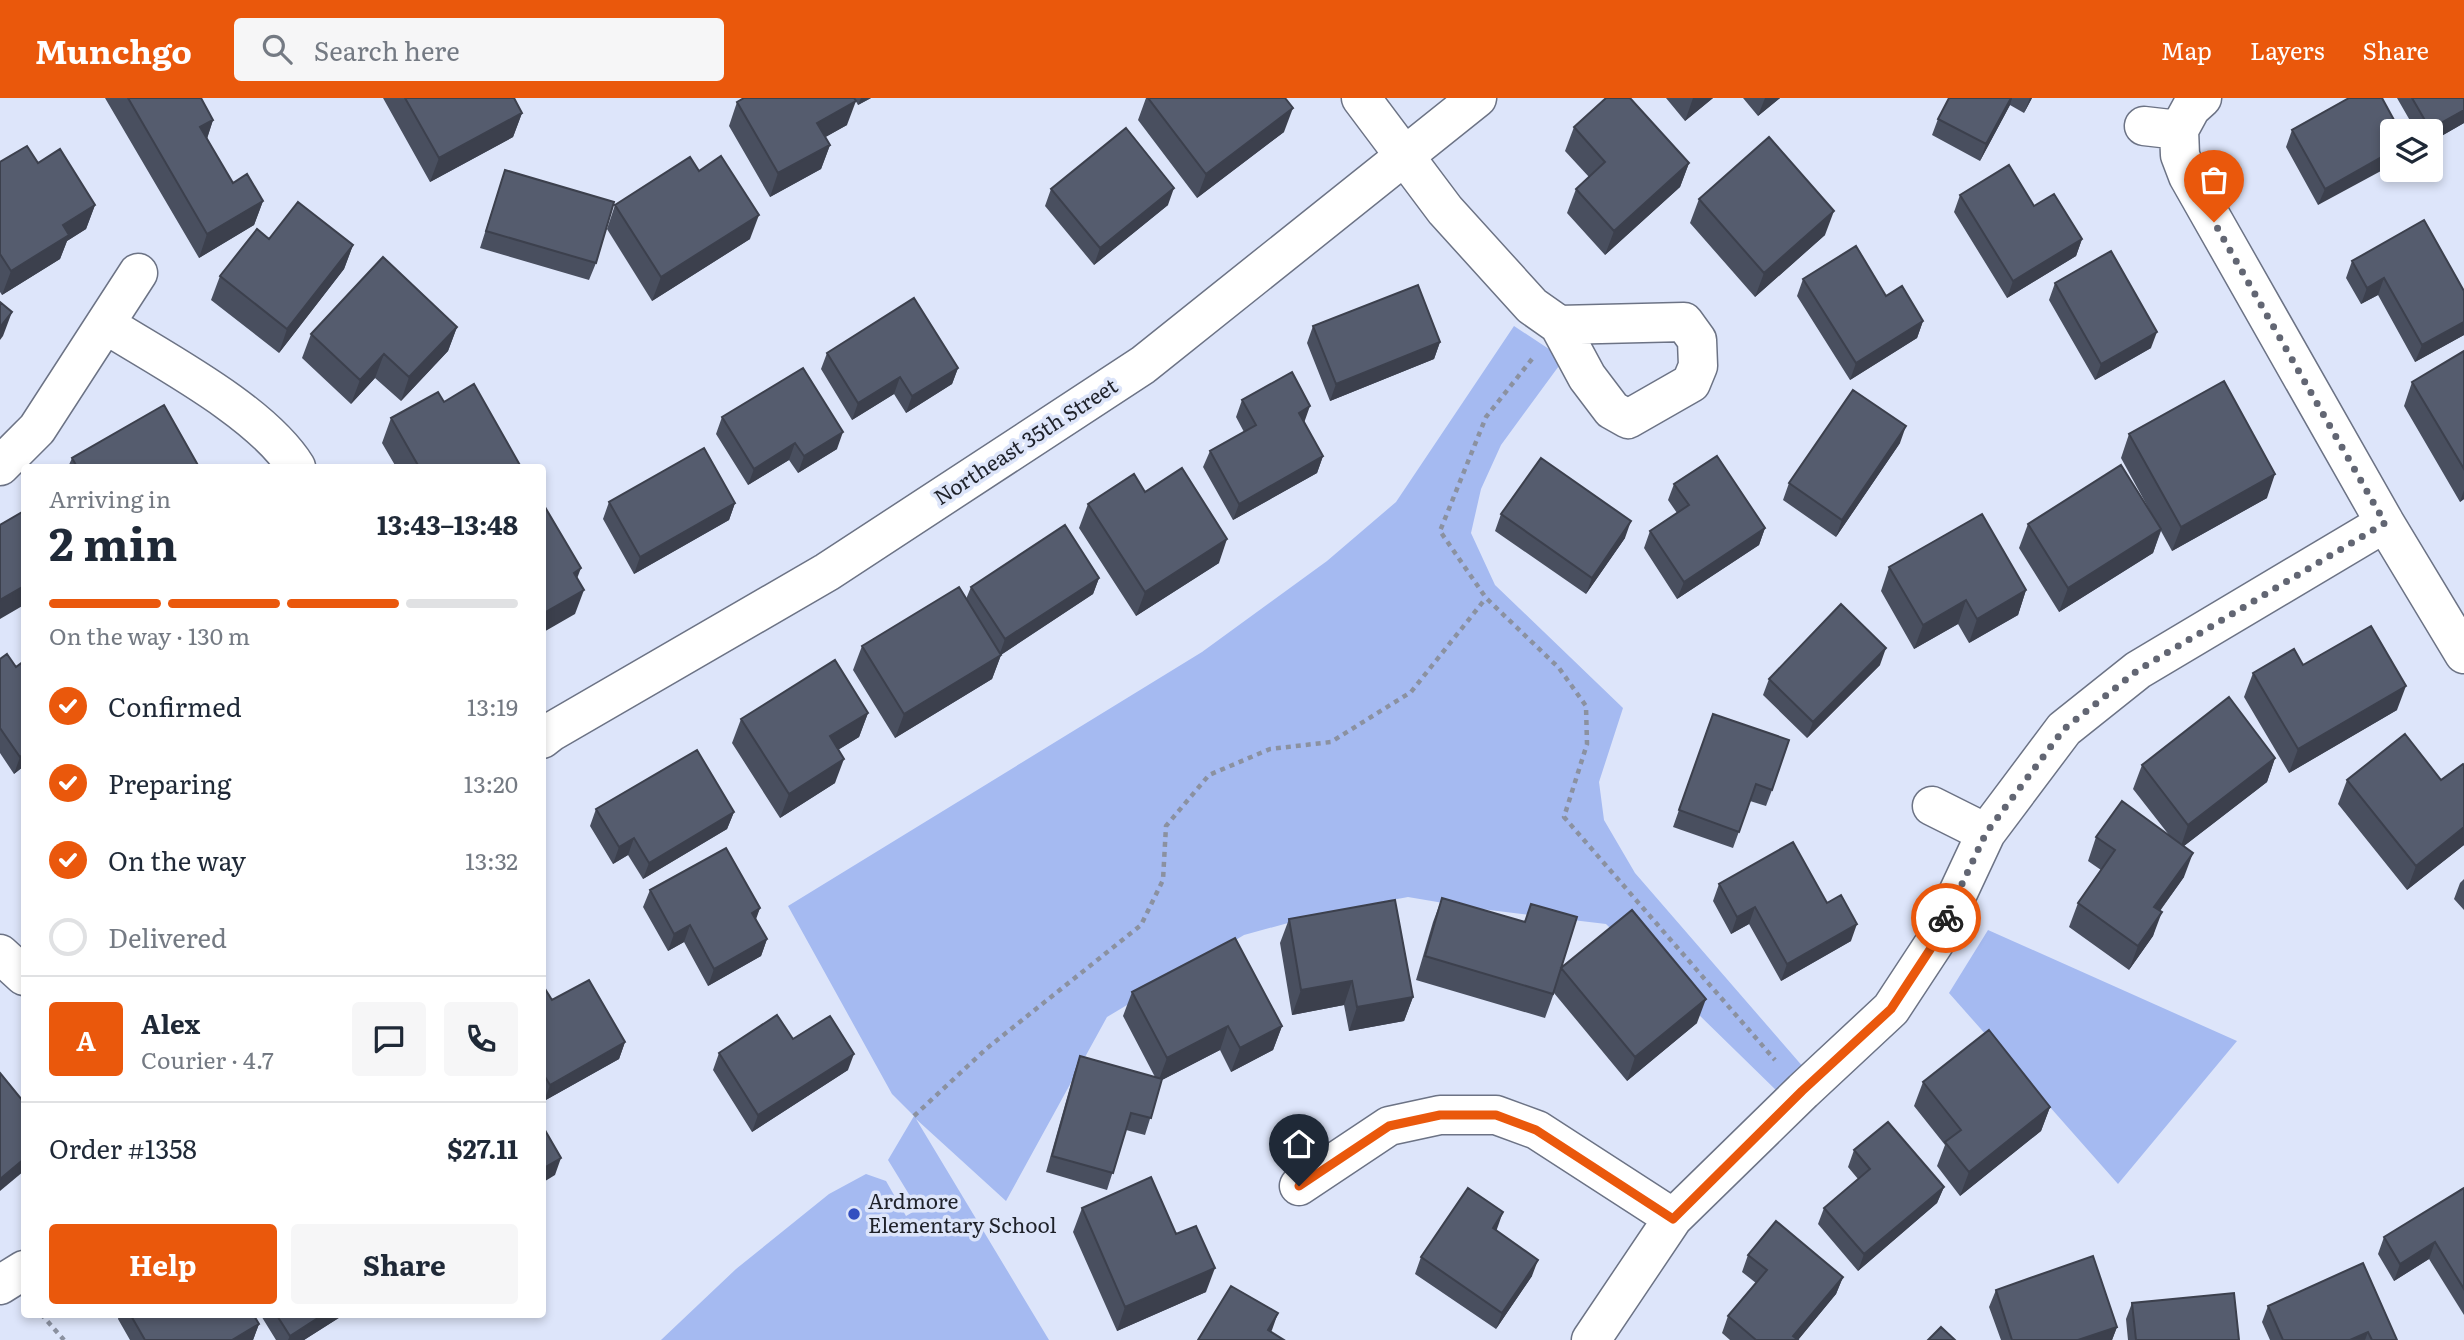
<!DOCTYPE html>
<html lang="en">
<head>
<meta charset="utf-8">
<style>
  body { margin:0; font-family:Literata,serif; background:#f6f6f7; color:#1f2937; height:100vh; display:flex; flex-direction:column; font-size:26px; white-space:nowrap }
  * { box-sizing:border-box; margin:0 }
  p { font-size:23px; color:#747a83 }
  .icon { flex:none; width:38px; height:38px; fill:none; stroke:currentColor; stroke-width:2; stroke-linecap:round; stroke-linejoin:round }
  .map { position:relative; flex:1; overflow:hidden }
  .sheet { position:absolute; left:21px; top:366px; width:525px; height:854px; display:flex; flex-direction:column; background:#fff; border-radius:7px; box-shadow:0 4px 10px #0003 }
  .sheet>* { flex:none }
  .fabs { position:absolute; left:2380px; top:21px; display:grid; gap:14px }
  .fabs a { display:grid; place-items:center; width:63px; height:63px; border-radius:7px; background:#fff; box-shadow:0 4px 10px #0003; font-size:35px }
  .pin { position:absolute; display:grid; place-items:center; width:60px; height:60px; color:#fff; margin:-72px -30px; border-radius:50% 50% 50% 0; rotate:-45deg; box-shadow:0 0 7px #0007 }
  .pin .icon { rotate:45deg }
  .courier { position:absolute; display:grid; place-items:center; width:70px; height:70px; margin:-35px; border:5px solid #ea580c; border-radius:50%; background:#fff; color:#222; box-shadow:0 2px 9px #0007 }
  .headline em { font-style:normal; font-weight:700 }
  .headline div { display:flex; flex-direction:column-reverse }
  .headline { display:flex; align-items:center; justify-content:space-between; height:119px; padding:0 28px }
  h1 { font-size:46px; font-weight:700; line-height:52px }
  .bar { display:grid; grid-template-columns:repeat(4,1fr); gap:10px 7px; align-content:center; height:84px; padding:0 28px }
  .bar i { height:9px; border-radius:5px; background:#e0e1e3 }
  .bar .selected { background:#ea580c }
  .bar p { grid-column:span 4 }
  .line { display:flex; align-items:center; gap:18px; padding:0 28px; border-top:2px solid #e0e1e3 }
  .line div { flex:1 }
  .round { display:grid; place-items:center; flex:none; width:74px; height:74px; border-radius:7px; background:#f6f6f7 }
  ol { padding:0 28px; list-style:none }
  li { display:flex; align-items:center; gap:21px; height:77px }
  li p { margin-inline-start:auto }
  li .icon { padding:7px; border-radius:50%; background:#ea580c; color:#fff; stroke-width:4 }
  li:last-child { color:#747a83 }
  li i { width:38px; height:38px; border:4px solid #e0e1e3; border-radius:50% }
  .action { display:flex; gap:14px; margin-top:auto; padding:14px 28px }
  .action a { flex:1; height:80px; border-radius:7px; background:#ea580c; color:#fff; font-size:28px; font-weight:700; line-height:80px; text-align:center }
  .action a+a { background:#f6f6f7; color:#1f2937 }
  header { display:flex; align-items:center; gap:42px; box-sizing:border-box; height:98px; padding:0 35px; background:#ea580c; color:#fff }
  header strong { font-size:33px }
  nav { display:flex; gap:38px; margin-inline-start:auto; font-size:24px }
  .search { width:490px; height:63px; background:#f6f6f7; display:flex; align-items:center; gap:18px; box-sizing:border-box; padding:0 24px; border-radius:7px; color:#747a83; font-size:26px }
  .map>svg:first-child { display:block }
</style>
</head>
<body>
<header>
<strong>Munchgo</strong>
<div class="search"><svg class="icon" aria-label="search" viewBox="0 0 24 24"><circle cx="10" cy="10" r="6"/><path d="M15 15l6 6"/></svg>Search here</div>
<nav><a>Map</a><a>Layers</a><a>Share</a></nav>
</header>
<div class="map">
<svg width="2464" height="1242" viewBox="0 0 2464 1242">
  <rect width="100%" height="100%" fill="#dde5fa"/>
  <path fill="#a5baf1" d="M1514,228L1564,261L1501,347L1481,391L1471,435L1495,487L1623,610L1599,684L1604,722L1635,775L1811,978L1783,999L1606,826L1473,810L1408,799L1328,814L1244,837L1107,919L1006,1103L916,1021L1049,1242H661L736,1171L829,1096L866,1076L886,1083L906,1118L918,1111L888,1062L914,1018L892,996L788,808L1202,554L1327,463L1396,404Z
    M1988,832L2237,943L2118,1086L1949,895Z"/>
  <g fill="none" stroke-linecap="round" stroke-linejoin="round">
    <defs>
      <path id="street" d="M1361,0L1445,112L1532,208L1559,227L1587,279L1612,312L1628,321L1691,285L1698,268L1697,242L1684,224L1559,227
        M2144,28L2179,32
        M2179,32L2180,57L2188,78L2385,425L2464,556
        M2179,32L2191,10L2202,0
        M105,226C162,262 261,313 296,369
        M0,368L37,331L138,175
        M542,641L551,634L827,474L1143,267L1477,0
        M1932,708L1986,735
        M0,856L24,878
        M1299,1088L1389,1028L1440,1017H1496L1537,1032L1673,1120
        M0,1187L24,1172
        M1591,1242L1673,1120L1803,993L1891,911L1935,844L1986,735L2064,631L2138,572L2385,425"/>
    </defs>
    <use href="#street" stroke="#6c7385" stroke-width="41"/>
    <path stroke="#8b91a0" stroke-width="4.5" stroke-dasharray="5 5" stroke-linecap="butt" d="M1532,261L1486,319L1440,433L1486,500L1559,570L1586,608L1587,646L1564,719L1775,962
      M914,1018L986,951L1141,827L1163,782L1166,728L1209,677L1270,651L1331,644L1411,594L1486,500
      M41,1216L64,1242"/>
    <use href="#street" stroke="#fff" stroke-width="38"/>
  </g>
  <path fill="#494f5f" d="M105,0H201L213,22L207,41L233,85L263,103L254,127L199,160Z
    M383,0H514L522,15L513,39L430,84Z
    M854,0H871L858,7Z
    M1146,0H1285L1284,34L1197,100L1138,22Z
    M1666,0H1713L1685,23Z
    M1743,0H1780L1758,18Z
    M1949,0H2032L2024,15L2010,7L1980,63L1932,37L1938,21Z
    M2397,0H2464V25L2431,44V33H2416Z
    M737,4L847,27L825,39L830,47L821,71L770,99L729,28Z
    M1574,29L1689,65L1680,89L1605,157L1567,115L1576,91L1589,79L1565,53Z
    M2292,32L2400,33L2318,107L2286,49Z
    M0,64L38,65L95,107L86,131L67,143L60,161L2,197L0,194Z
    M505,72L596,165L589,182L480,150Z
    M699,73L750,141L652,203L607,131L615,107Z
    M1051,91L1168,107L1094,167L1045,108Z
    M1960,97L2034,108L2082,141L2076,158L2007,200L1954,114Z
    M1699,101L1825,137L1755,199L1690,125Z
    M269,141L353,147L344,171L279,255L211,202L220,178Z
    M2352,163L2464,193V237L2415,264L2378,197L2361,206L2346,180Z
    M1803,181L1886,198L1923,223L1917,240L1850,282L1797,198Z
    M2055,185L2151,250L2095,282L2049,202Z
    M1313,228L1440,244L1434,261L1330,303L1307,245Z
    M457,229L448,253L401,303L375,280L351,306L302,260L311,236Z
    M2464,253V401L2460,404L2404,308L2412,284Z
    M827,255L958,270L952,286L906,315L894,296L852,322L821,271Z
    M1242,302L1304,324L1323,358L1317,375L1233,422L1203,369L1210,353L1244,334L1236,319Z
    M444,304L521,369H396L382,345L391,320Z
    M722,319L837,351L798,375L789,362L748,387L716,336Z
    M2129,336L2267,400L2172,453L2161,433L2153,455L2059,514L2019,450L2028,426L2150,413L2121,360Z
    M1900,345L1836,439L1783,402L1789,385Z
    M72,360L199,369H68Z
    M1674,386L1765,430L1759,447L1677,501L1644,450L1650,433L1677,415L1668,402Z
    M1145,394L1219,465L1136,518L1079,430L1088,406Z
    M609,404L735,405L729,422L634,476L603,421Z
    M1501,416L1625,440L1586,496L1495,433Z
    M1889,469L2026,492L2018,517L1969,545L1958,526L1914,551L1881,493Z
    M1099,480L1093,496L1001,557L992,581L895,640L853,572L862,548L966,501L971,489Z
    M0,561L16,569L24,563V668L14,676L0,655Z
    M1880,567L1807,640L1763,597L1769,581Z
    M2303,567L2397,612L2289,675L2244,599L2253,575Z
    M868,615L859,639L838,652L835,685L780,720L732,645L741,621Z
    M1713,616L1772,692L1766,708L1750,703L1733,750L1673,729Z
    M2275,660L2267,684L2184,748V779L2160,813L2153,838L2129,872L2069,829L2078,805L2101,772L2088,763L2096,739L2169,737L2133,691L2142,667Z
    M2464,667V747L2407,792L2338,706L2347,682H2441Z
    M596,711L734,714L727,731L643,781L628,757L613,766L590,728Z
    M2464,781V812L2454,801L2460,785Z
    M1719,786L1827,805L1851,843L1781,883L1749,826L1731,836L1713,803Z
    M650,792L760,810L755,821L767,841L761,858L708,888L684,844L668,853L643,809Z
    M1442,800L1525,824L1531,806L1561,870L1697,925L1627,983L1554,895L1545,920L1416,882L1433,824Z
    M1289,821L1413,899L1404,923L1349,933L1344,907L1292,917L1280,845Z
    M542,886L552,902L625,944L619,961L544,1003L542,1001Z
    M1132,894L1282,928L1273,952L1231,974L1220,952L1162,982L1145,1037L1126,1032L1107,1092L1046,1074L1074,975L1080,958L1155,979L1123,918Z
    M793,941L848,972L752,1034L713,972L719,955Z
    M1923,984L2050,1009L2041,1033L1960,1098L1937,1068L1945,1047L1914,1008Z
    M1854,1052L1944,1089L1937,1105L1858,1173L1818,1126L1824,1110L1858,1081L1848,1069Z
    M2464,1090V1217L2429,1161L2394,1183L2378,1156L2384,1139Z
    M1082,1110L1176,1136L1206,1194L1117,1233L1073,1134Z
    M1497,1131L1496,1133L1532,1178L1496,1231L1415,1176L1421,1159Z
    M1748,1157L1843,1179L1836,1196L1798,1242H1730L1722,1235L1728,1218L1756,1185L1742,1174Z
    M1996,1192L2117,1229L2112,1242H2001L1989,1209Z
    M2132,1205L2239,1242H2128L2126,1221Z
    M2268,1208L2397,1242H2270L2262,1224Z
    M119,1216H253L259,1226L253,1242H130L118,1221Z
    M260,1216H345L304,1242H276Z"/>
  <path fill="#3c404d" d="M861,0H871L858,7Z
    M1693,0H1713L1685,23Z
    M1765,0H1780L1758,18Z
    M2011,0H2012L2010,7L1980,63L1986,46Z
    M2030,0H2032L2024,15Z
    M856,3L847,27L808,49L817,25Z
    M1293,10L1284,34L1197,100L1206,76Z
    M2464,12V25L2431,44L2430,31Z
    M522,15L513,39L430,84L439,60Z
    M213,22L205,46L200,29Z
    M830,47L821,71L770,99L778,75Z
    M2392,53V67L2318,107L2325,91Z
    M1689,65L1680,89L1605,157L1614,133Z
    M1174,90L1168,107L1094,167L1100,150Z
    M263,103L254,127L199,160L207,136Z
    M95,107L86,131L67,143L60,161L2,197L11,173L63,127Z
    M1834,113L1825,137L1755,199L1764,175Z
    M759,117L750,141L652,203L661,179Z
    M2082,141L2076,158L2007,200L2013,183Z
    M353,147L344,171L279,255L287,231Z
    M2384,180L2378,197L2361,206L2367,190Z
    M12,214L3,238L0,242V229Z
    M1923,223L1917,240L1850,282L1856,265Z
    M2464,224V237L2415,264L2422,247Z
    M457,229L448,253L401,303L409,279Z
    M2157,234L2151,250L2095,282L2101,266Z
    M1440,244L1434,261L1330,303L1336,286Z
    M384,256L375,280L351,306L360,282Z
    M958,270L952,286L906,315L912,298Z
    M900,279L894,296L852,322L858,305Z
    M1310,308L1304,325L1299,315Z
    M1906,328L1900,345L1836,439L1842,422Z
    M843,334L837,351L798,375L804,358Z
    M795,345L789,362L748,387L754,371Z
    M1323,358L1317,375L1233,422L1239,406Z
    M2275,376L2267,400L2172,453L2181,429Z
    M2464,392V401L2460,404Z
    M735,405L729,422L634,476L640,459Z
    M1631,423L1625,440L1586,496L1592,480Z
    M1765,430L1759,447L1677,501L1684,484Z
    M2161,431L2153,455L2059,514L2068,490Z
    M1227,441L1219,465L1136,518L1145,494Z
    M581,470L572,494L574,475Z
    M1099,480L1093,496L999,558L1005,541Z
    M24,488V507L0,521V502Z
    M584,492L575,516L542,535V516Z
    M2026,492L2018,517L1969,545L1977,521Z
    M1966,502L1958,526L1914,551L1923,527Z
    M1886,550L1880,567L1807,640L1813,624Z
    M1001,557L992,581L895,640L904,616Z
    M2406,588L2397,612L2289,675L2298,651Z
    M868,615L859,639L821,662L830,638Z
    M24,656V668L14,676L20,659Z
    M2275,660L2267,684L2180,751L2188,727Z
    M844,661L835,685L780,720L789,696Z
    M734,714L727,731L643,781L649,765Z
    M2464,729V747L2407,792L2416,768Z
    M634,740L628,757L613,766L619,749Z
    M2193,755L2184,779L2145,833L2154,809Z
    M1755,809L1749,826L1731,836L1737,819Z
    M760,810L754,827L752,815Z
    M2162,814L2153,838L2129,872L2138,848Z
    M1857,826L1851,843L1781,883L1787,866Z
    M690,827L684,844L668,853L674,836Z
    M767,841L761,858L708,888L714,871Z
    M1352,883L1344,907L1292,917L1301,892Z
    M1413,899L1404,923L1349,933L1357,909Z
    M1706,901L1697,925L1627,983L1635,959Z
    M1228,928L1220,952L1158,984L1167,960Z
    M1282,928L1273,952L1231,974L1240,950Z
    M625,944L619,961L544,1003L550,987Z
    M854,956L848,972L752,1034L758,1017Z
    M2050,1009L2041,1033L1960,1098L1969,1074Z
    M561,1060L555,1077L542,1085V1071Z
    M24,1061V1073L0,1093V1081Z
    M1944,1089L1937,1105L1858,1173L1864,1156Z
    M1503,1114L1497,1131L1487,1147L1493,1130Z
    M2435,1144L2429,1161L2394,1183L2400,1166Z
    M1538,1162L1532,1178L1496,1231L1502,1215Z
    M1215,1170L1206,1194L1117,1233L1125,1209Z
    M1843,1179L1836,1196L1798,1242L1793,1238Z
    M1278,1215L1272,1232L1266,1242L1268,1232Z
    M324,1216H345L304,1242H288L290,1238Z
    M259,1226L253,1242H232Z
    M2117,1229L2112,1242H2078Z
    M2368,1234L2365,1242H2350Z"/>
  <path fill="#555c6e" stroke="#3c404d" stroke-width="2" d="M128,0H201L213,22L200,29L233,85L247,76L263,103L207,136Z
    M405,0H514L522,15L439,60Z
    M744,0H854L856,3L817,25L830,47L778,75L737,4Z
    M1148,0H1285L1293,10L1206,76Z
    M1606,0H1630L1689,65L1614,133L1576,91L1605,64L1574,29Z
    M1949,0H2011L1986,46L1938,21Z
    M2349,0H2382L2400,33H2392V53L2325,91L2292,32Z
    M2412,0H2464V12L2430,31Z
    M1126,30L1174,90L1100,150L1051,91Z
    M1769,39L1834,113L1764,175L1699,101Z
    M27,48L38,65L60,51L95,107L63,127L69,137L11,173L0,156V64Z
    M721,58L759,117L661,179L615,107L690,59L699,73Z
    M2009,67L2034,108L2054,96L2082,141L2013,183L1960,97Z
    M505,72L614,104L596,165L486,133Z
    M298,104L353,147L287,231L220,178L257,131L269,141Z
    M2424,122L2464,193V224L2422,247L2384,180L2367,190L2352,163Z
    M1856,148L1886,198L1902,188L1923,223L1856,265L1803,181Z
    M2111,153L2157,234L2101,266L2055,185Z
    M383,159L457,229L409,279L384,256L360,282L311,236Z
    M1418,187L1440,244L1336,286L1313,228Z
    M914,200L958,270L912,298L900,279L858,305L827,255Z
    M0,204L12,214L0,229Z
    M2464,253V371L2412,284Z
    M803,270L843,334L804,358L795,345L754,371L722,319Z
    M1292,274L1310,308L1299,315L1323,358L1239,406L1210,353L1256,327L1242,302Z
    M2224,283L2275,376L2181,429L2129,336Z
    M474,286L521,369H419L391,320L438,294L444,304Z
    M1853,292L1906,328L1842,422L1789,385Z
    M164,307L199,369H77L72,360Z
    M704,350L735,405L640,459L609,404Z
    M1717,358L1765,430L1684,484L1650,433L1689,407L1674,386Z
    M1541,360L1631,423L1592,480L1501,416Z
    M2121,367L2161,431L2068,490L2028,426Z
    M1182,370L1227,441L1145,494L1088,406L1134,376L1145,394Z
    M542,404L581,470L574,475L584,492L542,516Z
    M24,413V488L0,502V427Z
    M1982,416L2026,492L1977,521L1966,502L1923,527L1889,469Z
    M1065,427L1099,480L1005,541L971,489Z
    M959,489L1001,557L904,616L862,548Z
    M1841,506L1886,550L1813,624L1769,581Z
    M2371,528L2406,588L2298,651L2253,575L2294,551L2303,567Z
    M7,556L16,569L24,563V656L20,659L0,630V561Z
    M835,562L868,615L830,638L844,661L789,696L741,621Z
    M2229,599L2275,660L2188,727L2142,667Z
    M1713,616L1789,642L1772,692L1756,686L1739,734L1679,712Z
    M2405,636L2441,682L2463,666L2464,667V729L2416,768L2347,682Z
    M697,652L734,714L649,765L634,740L619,749L596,711Z
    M2122,703L2193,755L2154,809L2162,814L2138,848L2078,805L2115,752L2096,739Z
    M1793,744L1827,805L1841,797L1857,826L1787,866L1755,809L1737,819L1719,786Z
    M726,750L760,810L752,815L767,841L714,871L690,827L674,836L650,792Z
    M1442,800L1525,824L1531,806L1577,819L1553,896L1425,858Z
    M1395,802L1413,899L1357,909L1352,883L1301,892L1289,821Z
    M1632,812L1706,901L1635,959L1561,870Z
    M1235,840L1282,928L1240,950L1228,928L1167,960L1132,894Z
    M589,882L625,944L550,987L542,974V886L552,902Z
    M777,917L793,941L830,918L854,956L758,1017L719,955Z
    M1989,932L2050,1009L1969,1074L1945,1044L1961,1032L1923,984Z
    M1080,958L1162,981L1151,1020L1131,1015L1113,1075L1052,1058Z
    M0,975L22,1002L24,999V1061L0,1081Z
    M1888,1024L1944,1089L1864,1156L1824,1110L1870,1071L1854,1052Z
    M542,1027L561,1060L542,1071Z
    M1151,1079L1176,1136L1196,1128L1215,1170L1125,1209L1082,1110Z
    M1468,1090L1503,1114L1493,1130L1538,1162L1502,1215L1421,1159Z
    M2464,1090V1191L2435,1144L2400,1166L2384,1139Z
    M1776,1123L1843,1179L1793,1238L1798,1242H1756L1728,1218L1767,1172L1748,1157Z
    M2093,1158L2117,1229L2078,1242H2012L1996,1192Z
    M2363,1165L2397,1242H2372L2368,1234L2350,1242H2283L2268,1208Z
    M1231,1188L1278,1215L1268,1232L1284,1242H1198Z
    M2234,1195L2239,1242H2136L2132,1205Z
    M130,1216H253L259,1226L232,1242H145Z
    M276,1216H324L290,1238Z
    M1941,1229L1955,1242H1928Z"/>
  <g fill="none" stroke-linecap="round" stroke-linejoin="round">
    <path stroke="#626673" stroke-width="7" stroke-dasharray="0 12.6" d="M1946,820L1986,735L2064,631L2138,572L2385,425L2214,124"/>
    <path stroke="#ea580c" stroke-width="9" d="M1299,1088L1389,1028L1440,1017H1496L1536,1032L1673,1121L1802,993L1891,911L1935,844L1946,820"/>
  </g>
  <circle fill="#344fc0" stroke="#dde5fa" stroke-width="2.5" cx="854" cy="1116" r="7"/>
  <g text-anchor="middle" stroke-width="7" stroke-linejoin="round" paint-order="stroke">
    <g font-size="21" fill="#1f222a" stroke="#dde5fa">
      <text transform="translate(1026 344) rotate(-33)" y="7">Northeast 35th Street</text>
    </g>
    <g font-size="21" fill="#1f222a" stroke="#dde5fa" text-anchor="start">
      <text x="868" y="1111">Ardmore<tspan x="868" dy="24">Elementary School</tspan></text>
    </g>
  </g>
</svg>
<div class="fabs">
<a><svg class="icon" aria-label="layers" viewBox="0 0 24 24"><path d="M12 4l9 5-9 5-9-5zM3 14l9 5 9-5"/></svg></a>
</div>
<div class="pin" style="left:2214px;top:124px;background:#ea580c"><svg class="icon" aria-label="bag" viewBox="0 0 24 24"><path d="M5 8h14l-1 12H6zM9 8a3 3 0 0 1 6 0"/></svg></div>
<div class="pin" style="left:1299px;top:1088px;background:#1f2937"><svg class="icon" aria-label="home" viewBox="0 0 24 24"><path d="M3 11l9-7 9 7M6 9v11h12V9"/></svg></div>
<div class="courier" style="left:1946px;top:820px"><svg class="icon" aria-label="bike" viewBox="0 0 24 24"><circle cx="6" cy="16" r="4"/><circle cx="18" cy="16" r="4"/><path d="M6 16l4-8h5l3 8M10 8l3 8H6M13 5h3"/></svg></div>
<section class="sheet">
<div class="headline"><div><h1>2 min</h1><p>Arriving in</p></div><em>13:43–13:48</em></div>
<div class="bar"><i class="selected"></i><i class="selected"></i><i class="selected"></i><i></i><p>On the way · 130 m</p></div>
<ol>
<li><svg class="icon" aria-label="check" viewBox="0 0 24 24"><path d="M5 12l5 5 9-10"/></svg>Confirmed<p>13:19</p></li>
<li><svg class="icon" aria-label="check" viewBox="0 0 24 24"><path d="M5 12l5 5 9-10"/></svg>Preparing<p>13:20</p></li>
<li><svg class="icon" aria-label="check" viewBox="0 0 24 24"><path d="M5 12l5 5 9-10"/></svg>On the way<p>13:32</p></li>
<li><i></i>Delivered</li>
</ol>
<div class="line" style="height:126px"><b class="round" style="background:#ea580c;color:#fff">A</b><div><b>Alex</b><p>Courier · 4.7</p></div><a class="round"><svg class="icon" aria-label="chat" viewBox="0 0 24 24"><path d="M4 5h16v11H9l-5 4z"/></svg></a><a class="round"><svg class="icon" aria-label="phone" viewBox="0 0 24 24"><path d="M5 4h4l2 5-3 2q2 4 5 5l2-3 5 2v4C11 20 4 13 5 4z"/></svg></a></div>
<div class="line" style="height:91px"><div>Order #1358</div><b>$27.11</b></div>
<div class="action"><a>Help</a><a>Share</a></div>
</section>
</div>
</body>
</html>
